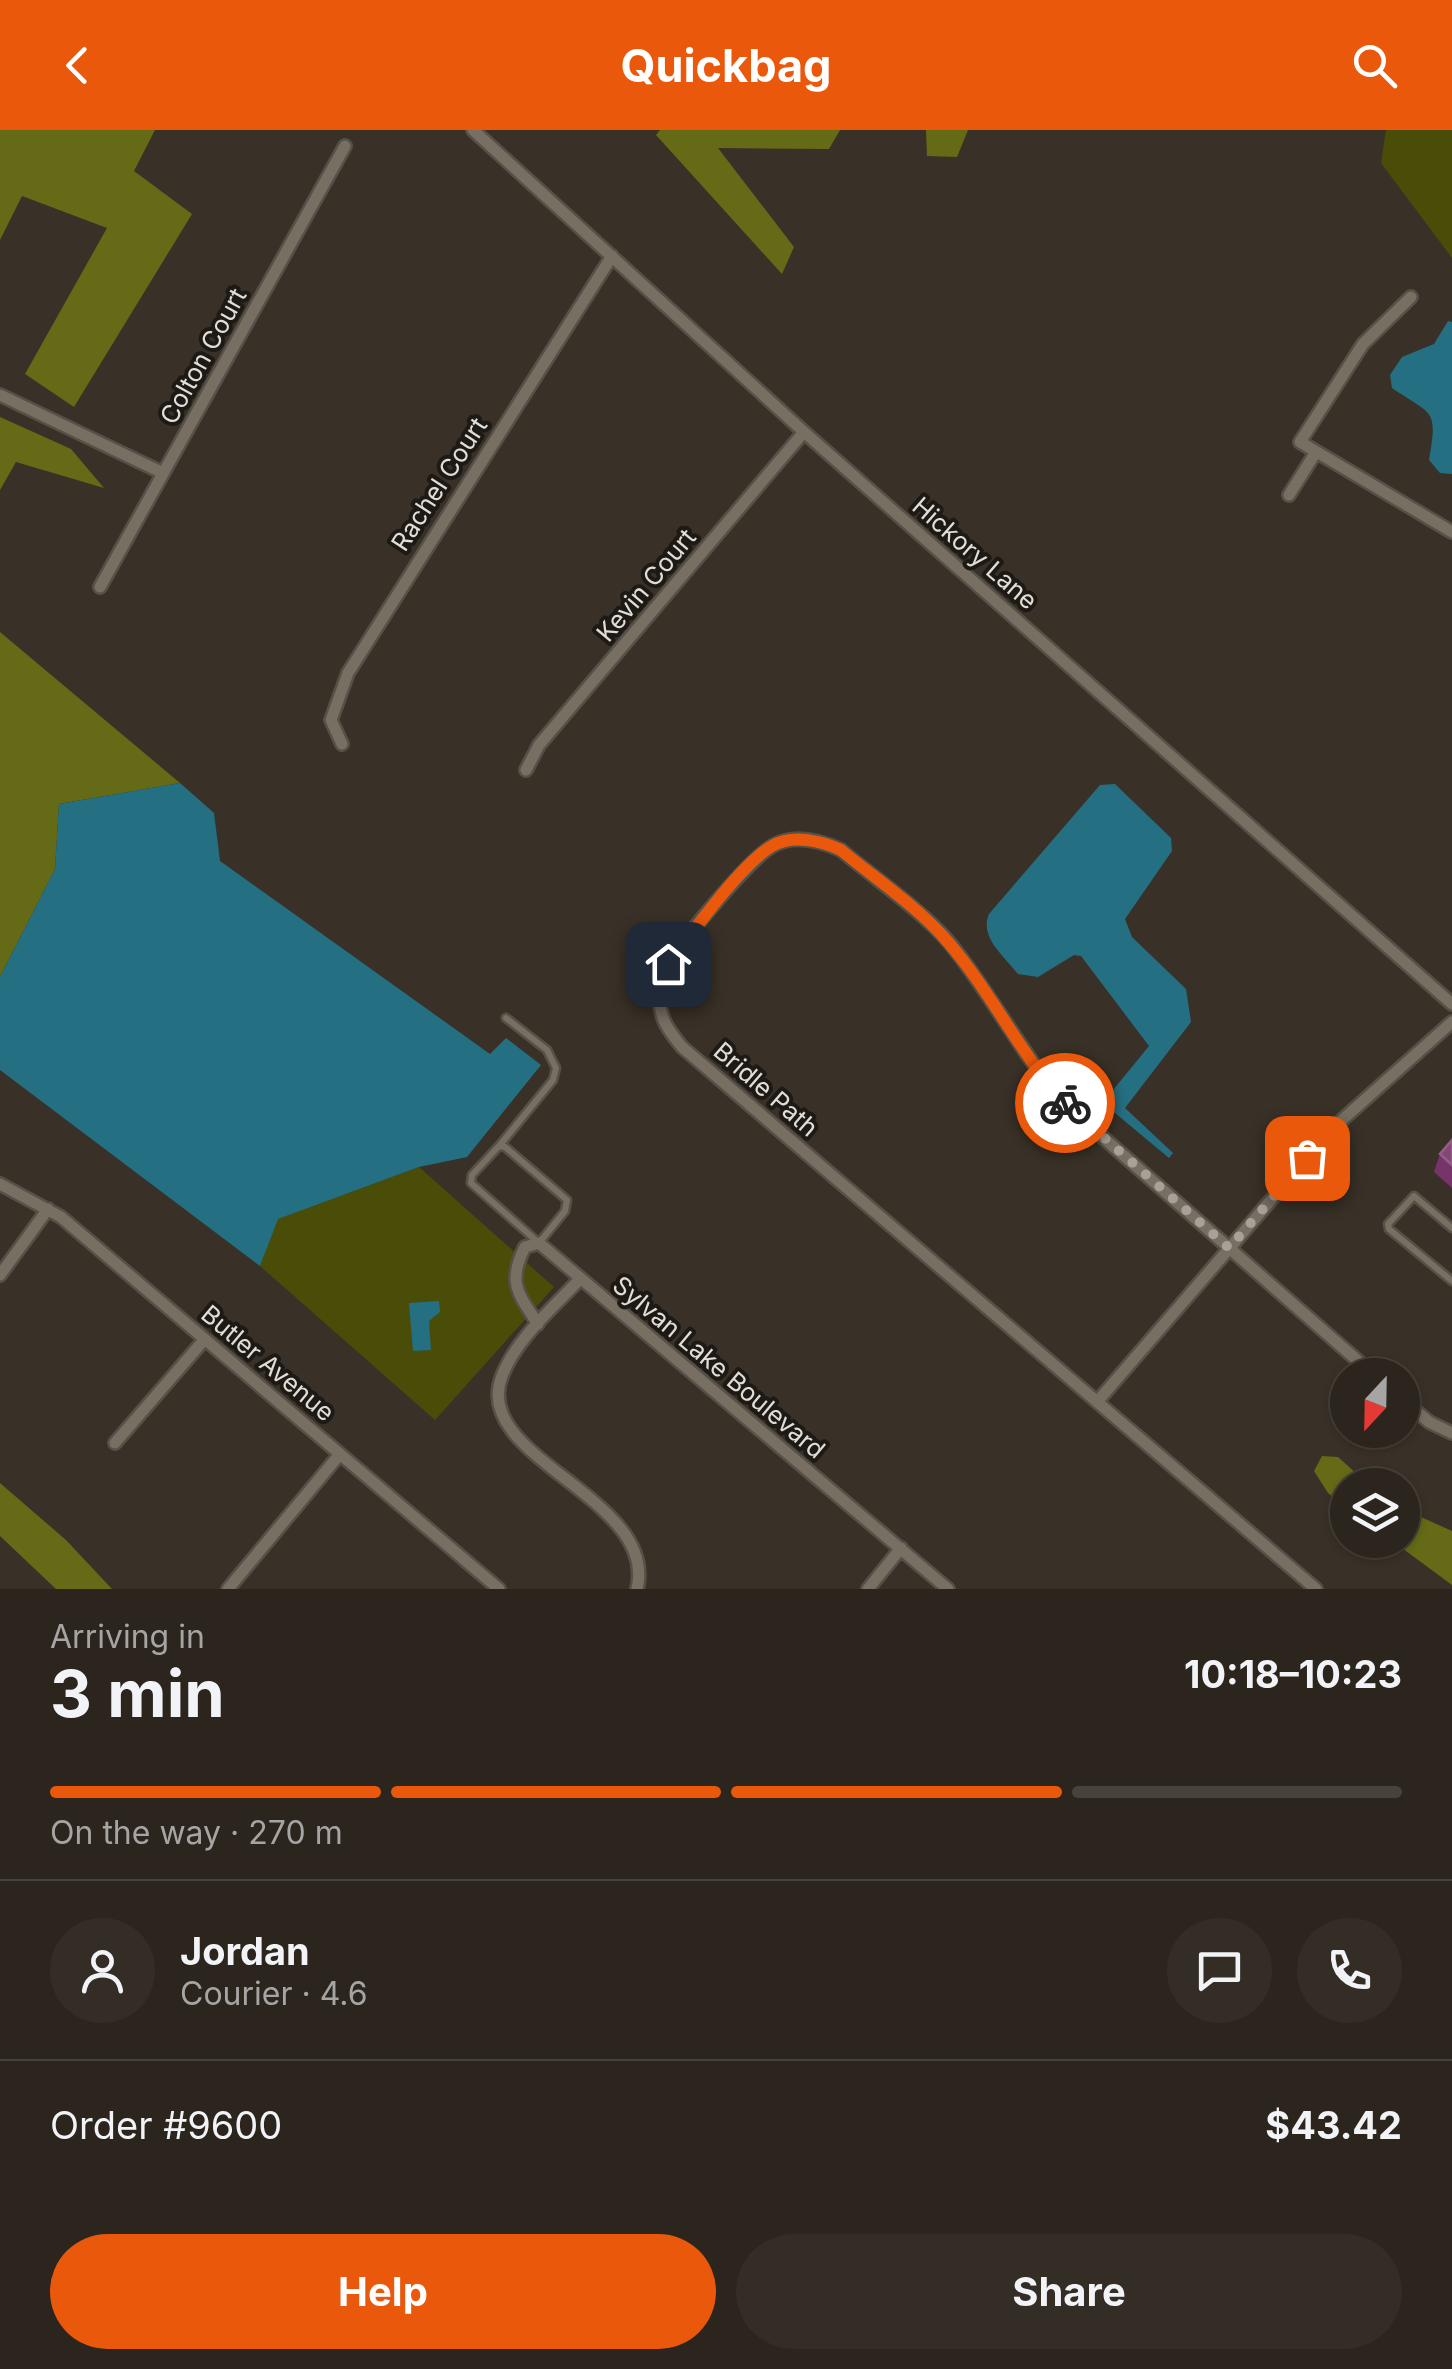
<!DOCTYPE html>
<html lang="en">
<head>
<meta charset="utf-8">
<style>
  body { margin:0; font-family:Inter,sans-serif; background:#332d26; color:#f1f3f6; height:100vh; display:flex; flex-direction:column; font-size:38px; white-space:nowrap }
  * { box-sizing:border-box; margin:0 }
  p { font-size:32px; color:#a6a5a4 }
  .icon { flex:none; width:55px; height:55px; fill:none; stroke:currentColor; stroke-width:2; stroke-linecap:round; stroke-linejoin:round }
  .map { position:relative; height:1459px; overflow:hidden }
  .sheet { display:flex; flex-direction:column; background:#2b251d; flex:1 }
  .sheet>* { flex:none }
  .needle { width:65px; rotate:202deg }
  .tools { position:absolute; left:1330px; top:1228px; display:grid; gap:20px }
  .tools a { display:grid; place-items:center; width:90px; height:90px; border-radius:50%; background:#2b251d; box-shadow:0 2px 8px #0004,0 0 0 2px #47423b; font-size:50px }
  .pin { position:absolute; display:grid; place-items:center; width:85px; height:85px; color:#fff; margin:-42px; border-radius:20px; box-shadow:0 5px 15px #0006 }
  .courier { position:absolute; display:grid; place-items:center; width:100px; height:100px; margin:-50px; border:8px solid #ea580c; border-radius:50%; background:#fff; color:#222; box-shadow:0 2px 12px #0007 }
  .summary em { font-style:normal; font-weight:700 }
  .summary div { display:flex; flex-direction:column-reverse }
  .summary { display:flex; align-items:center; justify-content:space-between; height:170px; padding:0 50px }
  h1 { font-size:65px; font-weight:700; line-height:75px }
  .bar { display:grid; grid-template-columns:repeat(4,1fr); gap:15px 10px; align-content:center; height:120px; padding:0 50px }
  .bar i { height:12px; border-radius:8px; background:#47423b }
  .bar .selected { background:#ea580c }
  .bar p { grid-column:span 4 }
  .line { display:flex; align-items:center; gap:25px; padding:0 50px; border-top:2px solid #47423b }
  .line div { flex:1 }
  .round { display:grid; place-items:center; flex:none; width:105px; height:105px; border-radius:52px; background:#332d26 }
  .action { display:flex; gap:20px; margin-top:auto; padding:20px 50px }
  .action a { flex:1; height:115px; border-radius:60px; background:#ea580c; color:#fff; font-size:40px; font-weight:700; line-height:115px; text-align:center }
  .action a+a { background:#332d26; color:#f1f3f6 }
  header { display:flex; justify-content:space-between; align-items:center; height:130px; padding:0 50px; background:#ea580c; color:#fff; font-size:45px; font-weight:700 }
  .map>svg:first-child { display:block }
</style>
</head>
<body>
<header><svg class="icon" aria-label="back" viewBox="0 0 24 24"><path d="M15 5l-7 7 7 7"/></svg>Quickbag<svg class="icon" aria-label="search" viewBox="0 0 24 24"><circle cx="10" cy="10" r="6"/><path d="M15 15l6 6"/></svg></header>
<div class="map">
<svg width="1452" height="1459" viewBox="0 0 1452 1459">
  <rect width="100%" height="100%" fill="#393127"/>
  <path fill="#494d08" d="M1386,0H1452V128L1381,33Z
    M419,1037L554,1157L435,1290L260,1136L277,1089Z"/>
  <path fill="#656a16" d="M0,0H155L134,41L192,84L74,277L25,244L107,98L22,66L0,110Z
    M660,0H840L829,19L718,18L794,117L782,144L656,5Z
    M926,0H968L957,27L927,26Z
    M0,287L71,319L104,358L16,332L0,360Z
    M0,502L180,653L59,674L55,739L0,847Z
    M1322,1326L1338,1327L1369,1355H1348L1347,1378L1328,1363L1314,1341Z
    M0,1353L66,1410L112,1459H56L0,1406Z
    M1403,1379L1452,1401V1455L1391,1410H1402Z"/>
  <path fill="#256f82" d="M1448,191L1452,192V344L1440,343L1429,330C1438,278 1433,286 1392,258L1390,245L1402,227L1434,214Z
    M180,653L214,683L220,731L490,924L506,908L541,935L467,1027L419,1037L278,1089L260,1136L0,940V847L55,739L59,674Z
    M1115,654L1171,708L1172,721L1125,789L1132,807L1186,859L1191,892L1125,978L1173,1023L1169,1028L1109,978V965L1149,916L1081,826L1074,825L1038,847L1018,844C1004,826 979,807 989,784L1100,655Z
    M439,1171L440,1182L429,1191L431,1220L413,1221L409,1173Z"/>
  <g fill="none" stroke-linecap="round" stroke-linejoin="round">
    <defs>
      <path id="service" d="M500,1015L553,950L556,938L547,920L506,888
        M499,1016L505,1017L567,1070L565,1081L539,1113L471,1053L472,1045Z
        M1452,1098L1414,1066L1388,1094L1389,1099L1452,1151"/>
      <path id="minor" d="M473,0L804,302L1452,874
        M1411,167L1363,214L1300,312L1452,402
        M0,265L163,343
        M1289,365L1316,322
        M100,457L345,16
        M342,614L331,590L348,543L612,126
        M526,640L539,615L804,302
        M0,1054L61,1087L499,1459
        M0,1145L48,1079
        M579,1150C553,1178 516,1209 502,1246C469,1328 659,1367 637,1459
        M538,1194C518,1164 507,1152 525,1117L539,1113L948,1459
        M1402,1269L1429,1292L1452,1303
        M1097,1272L1333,998L1452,892
        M115,1313L204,1210
        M228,1459L340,1324
        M868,1459L901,1418
        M1316,1459L682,917C670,902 659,889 660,868C660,857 664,840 670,831C685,807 751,727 774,715C795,704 821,711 841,720C874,748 921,780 948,811C991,863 1021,924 1066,975L1374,1245"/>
    </defs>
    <use href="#service" stroke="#565047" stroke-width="11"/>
    <use href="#minor" stroke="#565047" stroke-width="16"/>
    <use href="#service" stroke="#786f63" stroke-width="6"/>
    <use href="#minor" stroke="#786f63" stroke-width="11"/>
  </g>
  <path fill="#77346b" d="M1452,1010V1058L1434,1042L1440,1024Z"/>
  <path fill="#834677" stroke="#925e86" stroke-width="2.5" d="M1452,1010V1035L1440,1024Z"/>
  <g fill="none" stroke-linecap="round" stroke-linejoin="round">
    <path stroke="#a7a199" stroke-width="10" stroke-dasharray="0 18" d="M1065,973L1229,1118L1307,1028"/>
    <path stroke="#ea580c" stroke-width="12" d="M668,834C692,804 741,733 772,716C793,704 822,711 841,720C876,749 918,777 947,811C991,861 1019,923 1065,973"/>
  </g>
  <g text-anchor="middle" stroke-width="8" stroke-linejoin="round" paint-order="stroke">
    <g font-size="25" fill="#e2ddd6" stroke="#1d1a15">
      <text transform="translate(203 226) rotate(-61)" y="9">Colton Court</text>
      <text transform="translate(439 354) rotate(-57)" y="9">Rachel Court</text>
      <text transform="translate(975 423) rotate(41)" y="9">Hickory Lane</text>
      <text transform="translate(646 455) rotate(-50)" y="9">Kevin Court</text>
      <text transform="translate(766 959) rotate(41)" y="9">Bridle Path</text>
      <text transform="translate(268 1233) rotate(40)" y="9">Butler Avenue</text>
      <text transform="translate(719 1237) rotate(40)" y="9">Sylvan Lake Boulevard</text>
    </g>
  </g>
</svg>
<div class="tools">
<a><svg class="needle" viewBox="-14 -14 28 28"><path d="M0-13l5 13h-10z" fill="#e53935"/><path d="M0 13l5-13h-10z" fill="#a6a5a4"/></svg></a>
<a><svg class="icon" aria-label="layers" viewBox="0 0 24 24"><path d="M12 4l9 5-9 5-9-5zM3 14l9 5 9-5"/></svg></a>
</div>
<div class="pin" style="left:1307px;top:1028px;background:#ea580c"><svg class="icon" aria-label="bag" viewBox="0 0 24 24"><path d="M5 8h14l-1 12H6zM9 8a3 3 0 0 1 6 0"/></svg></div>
<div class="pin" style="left:668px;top:834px;background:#1f2937"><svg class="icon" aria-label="home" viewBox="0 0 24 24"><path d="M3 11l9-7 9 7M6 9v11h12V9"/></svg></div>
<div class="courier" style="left:1065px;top:973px"><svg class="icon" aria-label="bike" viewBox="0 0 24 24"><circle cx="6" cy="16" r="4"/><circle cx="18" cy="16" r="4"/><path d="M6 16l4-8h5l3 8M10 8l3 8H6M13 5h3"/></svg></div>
</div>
<section class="sheet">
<div class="summary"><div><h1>3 min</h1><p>Arriving in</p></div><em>10:18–10:23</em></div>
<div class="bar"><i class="selected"></i><i class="selected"></i><i class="selected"></i><i></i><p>On the way · 270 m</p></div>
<div class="line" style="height:180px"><a class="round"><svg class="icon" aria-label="person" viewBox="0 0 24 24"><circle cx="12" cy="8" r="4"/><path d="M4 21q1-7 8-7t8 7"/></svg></a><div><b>Jordan</b><p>Courier · 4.6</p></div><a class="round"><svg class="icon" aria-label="chat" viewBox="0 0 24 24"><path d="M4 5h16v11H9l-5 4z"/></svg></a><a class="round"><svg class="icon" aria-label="phone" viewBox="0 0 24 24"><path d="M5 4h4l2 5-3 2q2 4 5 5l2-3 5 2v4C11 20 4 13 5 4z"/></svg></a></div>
<div class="line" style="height:130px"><div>Order #9600</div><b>$43.42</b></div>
<div class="action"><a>Help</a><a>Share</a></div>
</section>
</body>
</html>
